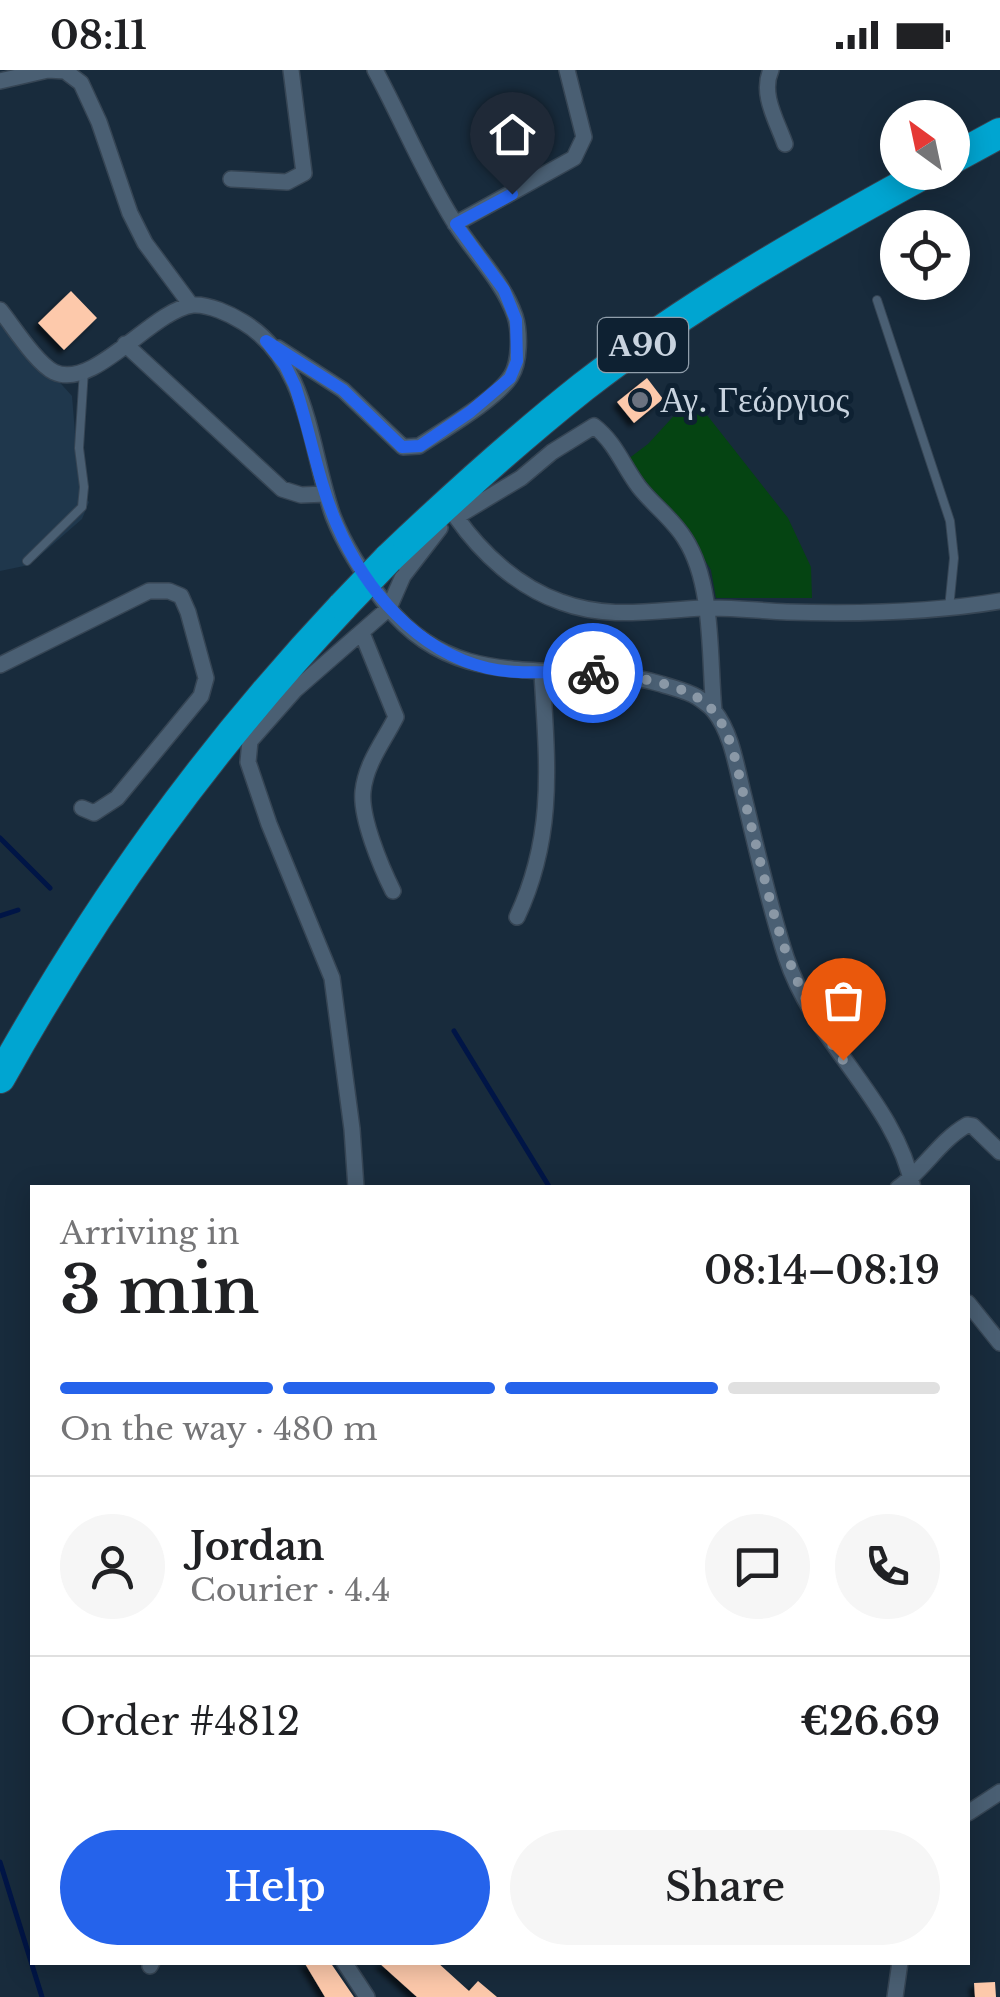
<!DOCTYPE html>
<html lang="en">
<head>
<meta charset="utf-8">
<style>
  body { margin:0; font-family:"Libre Baskerville",serif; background:#f6f6f6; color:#202124; height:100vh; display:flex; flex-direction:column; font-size:38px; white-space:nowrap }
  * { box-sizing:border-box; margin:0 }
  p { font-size:32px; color:#757577 }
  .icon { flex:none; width:55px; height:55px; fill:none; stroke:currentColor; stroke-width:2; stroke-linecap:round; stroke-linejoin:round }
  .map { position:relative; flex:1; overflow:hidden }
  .details { position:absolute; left:30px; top:1115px; width:940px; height:780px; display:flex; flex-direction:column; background:#fff; border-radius:0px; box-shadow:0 5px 25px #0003 }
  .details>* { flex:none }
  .needle { width:65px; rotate:327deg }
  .buttons { position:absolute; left:880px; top:30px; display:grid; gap:20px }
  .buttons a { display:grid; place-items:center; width:90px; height:90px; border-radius:50%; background:#fff; box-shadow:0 5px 25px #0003; font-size:50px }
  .pin { position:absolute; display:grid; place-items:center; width:85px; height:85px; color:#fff; margin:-102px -42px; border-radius:50% 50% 50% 0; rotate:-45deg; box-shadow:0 0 10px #0007 }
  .pin .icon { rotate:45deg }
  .courier { position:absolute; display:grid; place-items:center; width:100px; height:100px; margin:-50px; border:8px solid #2563eb; border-radius:50%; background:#fff; color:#222; box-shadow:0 2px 12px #0007 }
  .head em { font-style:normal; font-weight:600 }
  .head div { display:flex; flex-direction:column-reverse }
  .head { display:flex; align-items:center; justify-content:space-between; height:170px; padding:0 30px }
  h1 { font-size:65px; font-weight:600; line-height:75px }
  .bar { display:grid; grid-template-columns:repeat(4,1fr); gap:15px 10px; align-content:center; height:120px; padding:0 30px }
  .bar i { height:12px; border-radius:8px; background:#e0e0e0 }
  .bar .selected { background:#2563eb }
  .bar p { grid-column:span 4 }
  .line { display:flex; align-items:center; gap:25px; padding:0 30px; border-top:2px solid #e0e0e0 }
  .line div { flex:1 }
  .round { display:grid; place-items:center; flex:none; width:105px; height:105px; border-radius:52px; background:#f6f6f6 }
  .action { display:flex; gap:20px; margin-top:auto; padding:20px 30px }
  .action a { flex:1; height:115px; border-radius:60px; background:#2563eb; color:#fff; font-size:40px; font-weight:600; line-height:115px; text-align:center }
  .action a+a { background:#f6f6f6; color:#202124 }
  .status { display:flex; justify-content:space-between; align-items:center; height:70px; padding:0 50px; background:#fff; direction:ltr }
  .status svg { height:28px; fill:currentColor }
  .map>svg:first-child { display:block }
</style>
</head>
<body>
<div class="status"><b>08:11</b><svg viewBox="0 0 49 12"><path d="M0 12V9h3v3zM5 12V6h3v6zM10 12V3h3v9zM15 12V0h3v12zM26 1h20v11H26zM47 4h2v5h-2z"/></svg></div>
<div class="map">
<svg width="1000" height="1927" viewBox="0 0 1000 1927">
  <defs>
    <filter id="shadow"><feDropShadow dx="-4.5" dy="4.5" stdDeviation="2.5" flood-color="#0009"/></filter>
  </defs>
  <rect width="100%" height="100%" fill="#182b3c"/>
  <path fill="#1f374c" d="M0,246L72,326L80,424L89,432L82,449L29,495L0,501Z"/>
  <path fill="#054412" d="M692,326L788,448L811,497L812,528H716L711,500L691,468L628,389L648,374Z"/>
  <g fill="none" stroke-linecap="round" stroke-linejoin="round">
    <path stroke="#001546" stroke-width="5" d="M0,768L50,818
      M0,846L18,840
      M454,961L550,1118
      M0,1792L42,1927"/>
  </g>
  <path fill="#fdc9ab" filter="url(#shadow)" d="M71,221L97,248L64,280L38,253Z
    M647,308L663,329L634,353L617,332Z
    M304,1892H330L354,1927H325Z
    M378,1892H437L469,1921L478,1911L497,1927H417Z
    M995,1912L996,1927H975L974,1913Z"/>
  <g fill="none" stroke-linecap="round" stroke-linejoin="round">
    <defs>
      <path id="lane" d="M877,230L950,451L954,488L949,538
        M27,491L82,437L84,417L79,378L84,300"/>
      <path id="street" d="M771,0C760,24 777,51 785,74
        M0,11L48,0L65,1L81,13L99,52L130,143L145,173L191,235
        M231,109L287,112L304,103L291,0
        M455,154L574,88L584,67L567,0
        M0,240C13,256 36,293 54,302C94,321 152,240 193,235C209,234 230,244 243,252C309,291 310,381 333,446C345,477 367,510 387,536C462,630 565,585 661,614C673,618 687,621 697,627C702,630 711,637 714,641C732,663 737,700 744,727C757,780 769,835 786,887C814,973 896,1031 913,1118
        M125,274L282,419L301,425L326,424
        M278,278L343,320L403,377L419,376C443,360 497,329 511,306C520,292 520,262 515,246C502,209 473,183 453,150C423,102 402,50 375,0
        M362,563L396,647C384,671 366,693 363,721C360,747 381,797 393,821
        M0,595L149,521H169L181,526L188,542L206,608L201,626L117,728L94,743L82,738
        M714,641C709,588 714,514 685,469C673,449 653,435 639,417C623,396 616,373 594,356L552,382L521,408L456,447C482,484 518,517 561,532C609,550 654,540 704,538C731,537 760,541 787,542C858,544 930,543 1000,531
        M517,847C556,764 547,691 542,603
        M356,1118L352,1059L332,908L269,754L248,692L250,671L295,620L389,538L403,506L440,458
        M898,1118C924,1100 939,1071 967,1055L973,1056L1000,1082
        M968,1233L1000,1273
        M968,1743L1000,1722
        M344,1892L367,1927
        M150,1896L152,1892
        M895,1927L900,1892"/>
      <path id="highway" d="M952,89L1000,63
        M388,489C451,429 515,371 583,317C690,234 808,167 927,102
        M0,1008C99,831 204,684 343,536"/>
    </defs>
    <use href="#lane" stroke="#364554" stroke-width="10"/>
    <use href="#street" stroke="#364554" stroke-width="18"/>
    <use href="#highway" stroke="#364554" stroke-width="32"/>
    <use href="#lane" stroke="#4a5f73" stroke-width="8"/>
    <use href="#street" stroke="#4a5f73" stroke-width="15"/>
    <use href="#highway" stroke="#00a5d1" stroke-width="30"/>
    <defs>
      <path id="highway-bridge" d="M343,536L388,489"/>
    </defs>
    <use href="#highway-bridge" stroke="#364554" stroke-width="32" stroke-linecap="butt"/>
    <use href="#highway-bridge" stroke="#00a5d1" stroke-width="30"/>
  </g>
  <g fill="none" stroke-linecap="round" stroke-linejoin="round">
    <path stroke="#8a98a6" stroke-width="10" stroke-dasharray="0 18" d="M593,603C628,606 691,612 714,642C735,668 739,711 748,743C772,836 784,910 843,990"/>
    <path stroke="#2563eb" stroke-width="12" d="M512,124L456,154L504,220L516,250L517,291L510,308L470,342L420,376L402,377L343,320L266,271L285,295L295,316C310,361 318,411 337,455C365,519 416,581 487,598C521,606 558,600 593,603"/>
  </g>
  <circle fill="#6b7280" stroke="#0e2132" stroke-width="4" cx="640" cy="330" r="10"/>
  <g text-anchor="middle" stroke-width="10" stroke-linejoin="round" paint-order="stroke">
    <rect fill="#0e2132" stroke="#909eab" stroke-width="2.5" x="598" y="248" width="90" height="54" rx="8"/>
    <g font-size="32" font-weight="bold" fill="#c8d3df">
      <text x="643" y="286">Α90</text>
    </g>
    <g font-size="35" fill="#c8d3df" stroke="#0e2132" text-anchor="start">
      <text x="660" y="342">Αγ. Γεώργιος</text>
    </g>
  </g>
</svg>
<div class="buttons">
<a><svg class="needle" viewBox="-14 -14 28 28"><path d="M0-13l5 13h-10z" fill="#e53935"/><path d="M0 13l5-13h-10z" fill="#757577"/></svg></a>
<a><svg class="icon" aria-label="locate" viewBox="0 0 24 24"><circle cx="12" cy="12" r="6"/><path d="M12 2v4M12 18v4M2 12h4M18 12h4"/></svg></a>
</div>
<div class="pin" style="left:843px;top:990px;background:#ea580c"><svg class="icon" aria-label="bag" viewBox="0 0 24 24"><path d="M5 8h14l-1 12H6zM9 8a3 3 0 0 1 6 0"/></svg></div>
<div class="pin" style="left:512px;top:124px;background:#1f2937"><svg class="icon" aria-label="home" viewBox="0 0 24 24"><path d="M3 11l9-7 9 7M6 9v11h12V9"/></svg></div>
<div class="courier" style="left:593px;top:603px"><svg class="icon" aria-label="bike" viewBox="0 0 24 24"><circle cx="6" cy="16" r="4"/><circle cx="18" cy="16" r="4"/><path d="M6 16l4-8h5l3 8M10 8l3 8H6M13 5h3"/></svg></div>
<section class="details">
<div class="head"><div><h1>3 min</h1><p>Arriving in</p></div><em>08:14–08:19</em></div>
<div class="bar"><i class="selected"></i><i class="selected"></i><i class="selected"></i><i></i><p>On the way · 480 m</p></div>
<div class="line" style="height:180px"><a class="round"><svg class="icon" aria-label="person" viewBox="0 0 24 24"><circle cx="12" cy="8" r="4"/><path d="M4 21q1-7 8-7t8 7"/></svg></a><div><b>Jordan</b><p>Courier · 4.4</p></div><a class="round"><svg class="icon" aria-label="chat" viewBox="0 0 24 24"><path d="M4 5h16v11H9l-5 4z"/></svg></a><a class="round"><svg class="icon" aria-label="phone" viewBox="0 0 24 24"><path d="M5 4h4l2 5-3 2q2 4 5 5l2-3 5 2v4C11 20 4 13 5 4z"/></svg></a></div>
<div class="line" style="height:130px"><div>Order #4812</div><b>€26.69</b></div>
<div class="action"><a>Help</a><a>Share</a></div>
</section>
</div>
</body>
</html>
